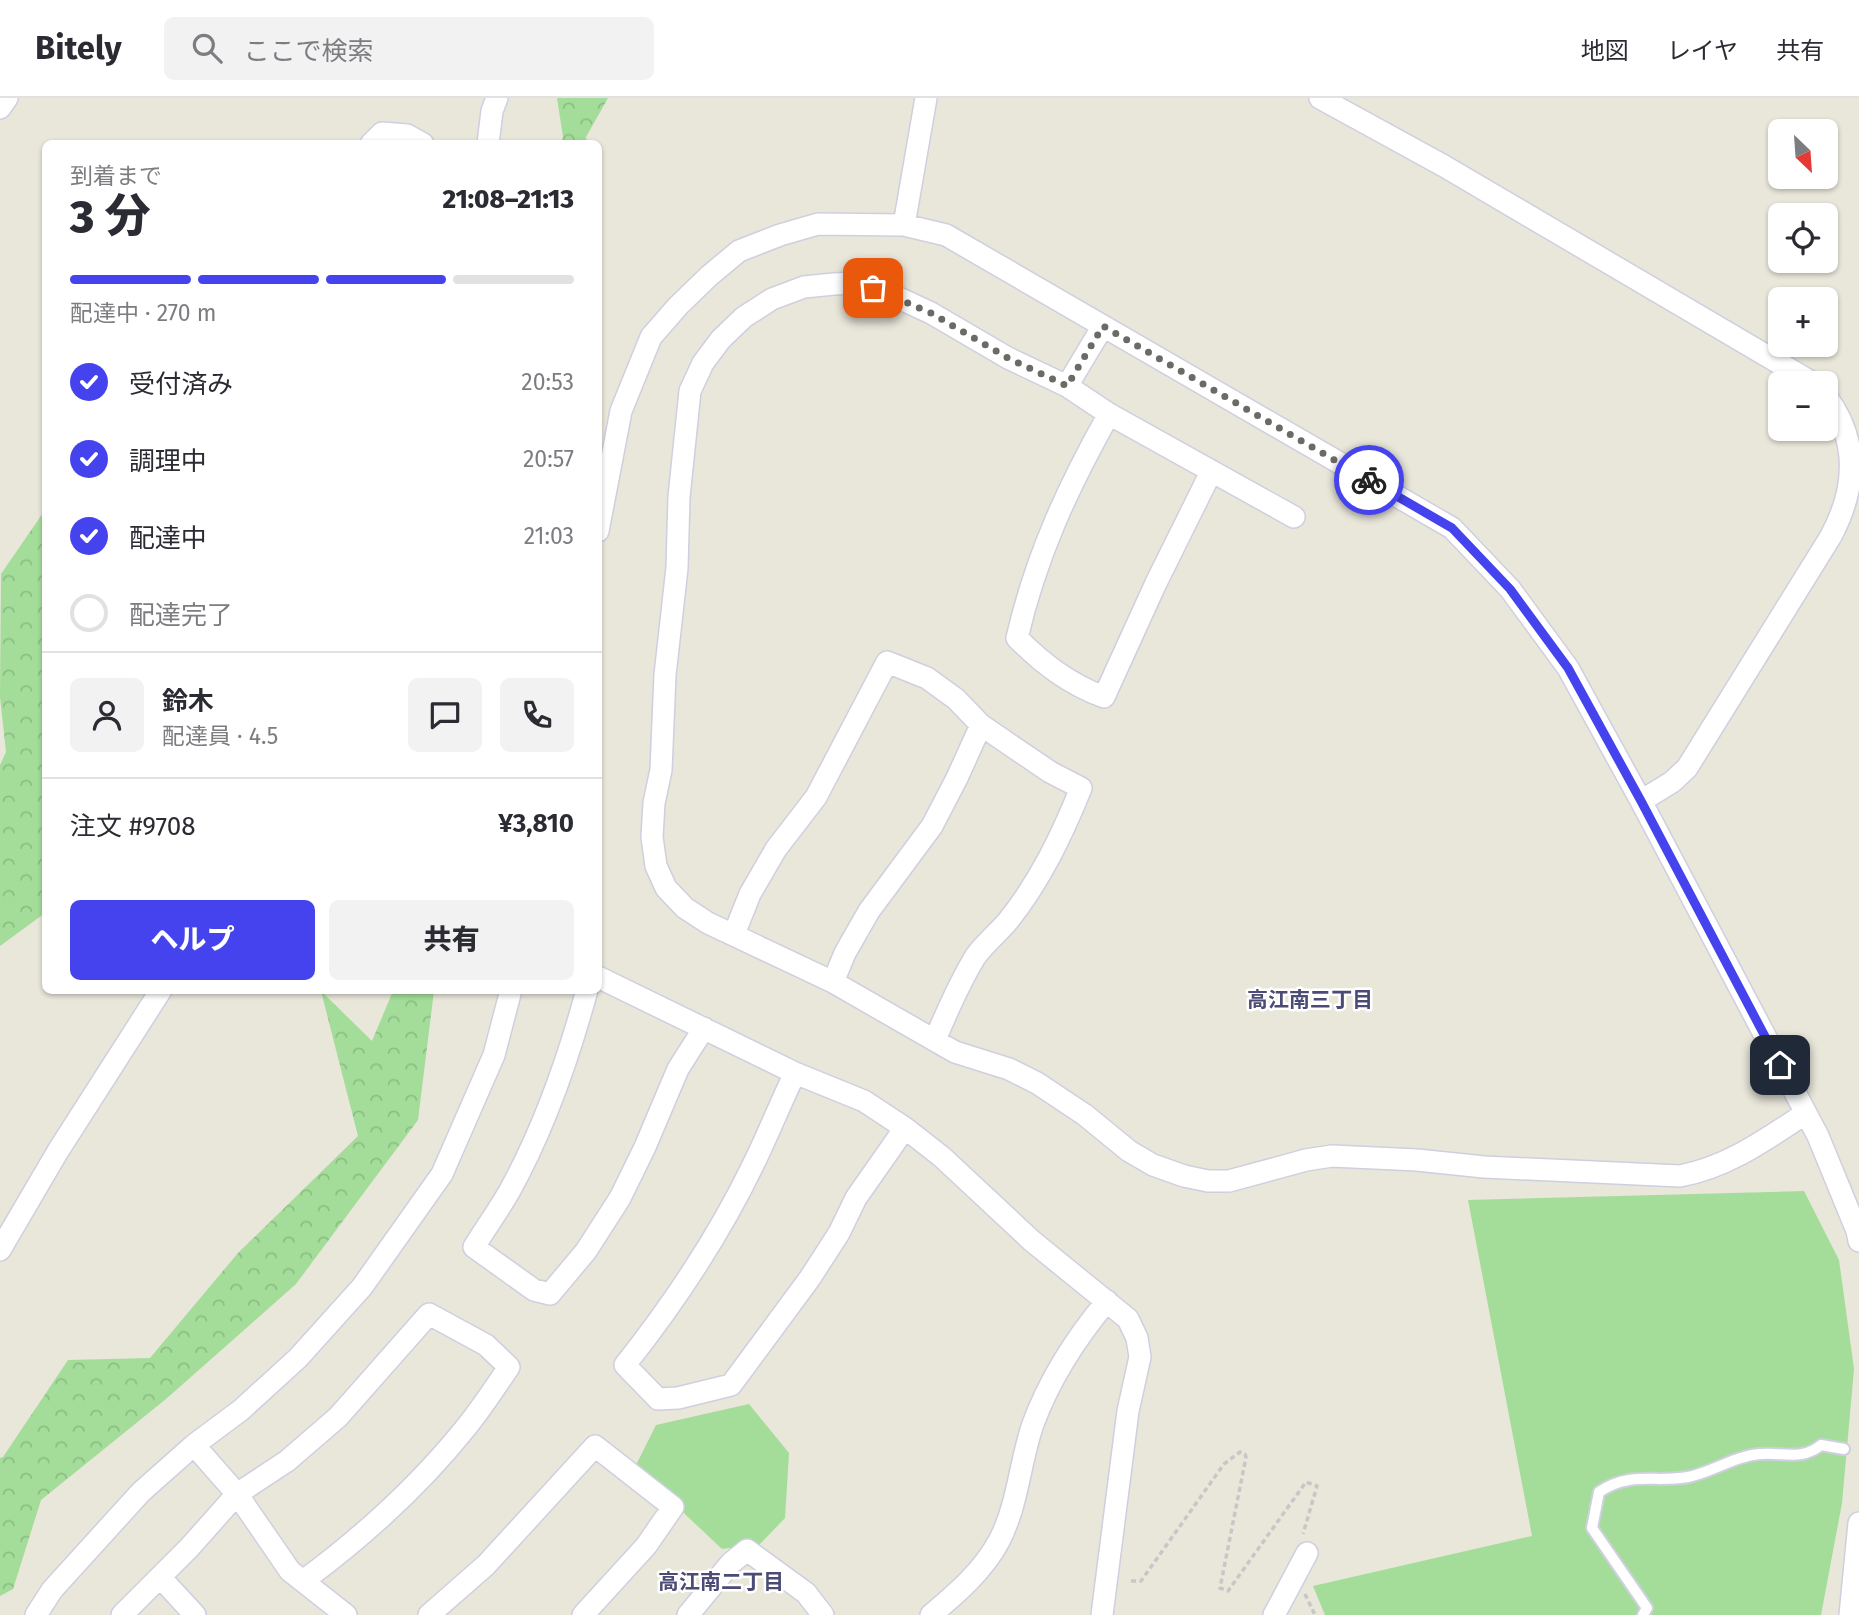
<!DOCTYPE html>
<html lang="ja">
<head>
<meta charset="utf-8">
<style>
  body { margin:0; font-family:"Fira Sans","Noto Sans JP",sans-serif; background:#f2f2f3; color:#2b2b33; height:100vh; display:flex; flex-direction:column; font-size:26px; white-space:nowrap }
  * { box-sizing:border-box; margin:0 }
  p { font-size:23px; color:#7c7c81 }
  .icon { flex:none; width:38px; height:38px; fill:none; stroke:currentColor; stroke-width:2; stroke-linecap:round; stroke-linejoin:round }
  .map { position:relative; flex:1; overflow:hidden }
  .drawer { position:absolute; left:42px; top:42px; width:560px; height:854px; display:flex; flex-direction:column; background:#fff; border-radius:10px; box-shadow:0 2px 5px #0004 }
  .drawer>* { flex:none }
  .needle { width:46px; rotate:155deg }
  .tools { position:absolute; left:1768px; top:21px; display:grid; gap:14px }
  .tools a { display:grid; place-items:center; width:70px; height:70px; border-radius:10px; background:#fff; box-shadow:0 2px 5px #0004; font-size:35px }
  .pin { position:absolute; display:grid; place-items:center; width:60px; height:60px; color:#fff; margin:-30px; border-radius:14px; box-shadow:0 4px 10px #0006 }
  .courier { position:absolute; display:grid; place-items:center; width:70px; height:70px; margin:-35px; border:5px solid #4543ed; border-radius:50%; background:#fff; color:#222; box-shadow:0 2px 9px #0007 }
  .headline em { font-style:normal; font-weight:800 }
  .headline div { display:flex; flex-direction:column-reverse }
  .headline { display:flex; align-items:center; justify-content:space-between; height:119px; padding:0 28px }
  h1 { font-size:46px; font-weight:800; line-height:52px }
  .bar { display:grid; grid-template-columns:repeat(4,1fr); gap:10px 7px; align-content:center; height:84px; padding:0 28px }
  .bar i { height:9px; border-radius:5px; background:#e1e1e2 }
  .bar .selected { background:#4543ed }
  .bar p { grid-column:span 4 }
  .line { display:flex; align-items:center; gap:18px; padding:0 28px; border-top:2px solid #e1e1e2 }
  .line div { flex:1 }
  .round { display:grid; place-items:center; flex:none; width:74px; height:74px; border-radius:10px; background:#f2f2f3 }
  ol { padding:0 28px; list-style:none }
  li { display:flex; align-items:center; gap:21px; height:77px }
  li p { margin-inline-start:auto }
  li .icon { padding:7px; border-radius:50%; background:#4543ed; color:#fff; stroke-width:4 }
  li:last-child { color:#7c7c81 }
  li i { width:38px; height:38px; border:4px solid #e1e1e2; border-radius:50% }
  .cta { display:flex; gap:14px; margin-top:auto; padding:14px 28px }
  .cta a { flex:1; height:80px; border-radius:10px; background:#4543ed; color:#fff; font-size:28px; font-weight:800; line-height:80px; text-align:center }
  .cta a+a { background:#f2f2f3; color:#2b2b33 }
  header { display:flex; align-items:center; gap:42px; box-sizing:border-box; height:98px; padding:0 35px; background:#fff; border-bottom:2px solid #e1e1e2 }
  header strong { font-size:33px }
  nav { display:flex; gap:38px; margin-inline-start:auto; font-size:24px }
  .search { width:490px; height:63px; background:#f2f2f3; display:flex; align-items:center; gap:18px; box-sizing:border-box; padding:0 24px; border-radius:10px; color:#7c7c81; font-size:26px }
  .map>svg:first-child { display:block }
</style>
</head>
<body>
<header>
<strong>Bitely</strong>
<div class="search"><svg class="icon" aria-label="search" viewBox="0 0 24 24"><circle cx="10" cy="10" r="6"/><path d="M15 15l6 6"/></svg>ここで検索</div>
<nav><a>地図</a><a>レイヤ</a><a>共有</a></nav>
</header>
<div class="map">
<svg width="1859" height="1517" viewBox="0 0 1859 1517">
  <defs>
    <pattern id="forest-crowns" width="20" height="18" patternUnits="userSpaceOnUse" patternTransform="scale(1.75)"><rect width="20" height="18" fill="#a3dd99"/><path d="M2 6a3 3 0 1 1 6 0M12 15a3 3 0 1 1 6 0" fill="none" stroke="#8cbe84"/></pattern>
  </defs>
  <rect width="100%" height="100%" fill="#e9e6da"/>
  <path fill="url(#forest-crowns)" d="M557,0H608L586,39L587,45H561L563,39Z
    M45,412V815L0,848V667L6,654L0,599L1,476Z
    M321,893L372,943L393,893H434L418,1022L296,1186L166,1301L41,1402L13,1491L0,1498V1360L3,1359L68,1262L150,1260L238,1155L358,1038Z"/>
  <path fill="#a3dd99" d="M1804,1093L1839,1162L1854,1271L1842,1405L1821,1517H1325L1313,1488L1532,1438L1468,1102Z
    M749,1306L789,1355L785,1420L760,1446L722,1451L635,1369L656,1327Z"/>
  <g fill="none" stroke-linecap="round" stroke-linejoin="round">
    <defs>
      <path id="service" d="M1643,1517L1647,1510L1592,1430L1599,1394C1630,1373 1655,1385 1688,1379C1713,1374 1734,1358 1760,1356C1782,1354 1802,1363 1821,1347L1844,1351"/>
      <path id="minor" d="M1320,0L1444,68L1813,285
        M0,10L7,0
        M371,46L382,35L407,37L423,46
        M488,46L492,13L497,0
        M904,127L926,0
        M1067,288L1103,228
        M1109,316C1068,389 1036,458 1017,540C1043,566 1069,586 1104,599L1156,485L1211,374
        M1294,419L1109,316L1067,288L1008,260L931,215L888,195L858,185L834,186L804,189L772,201L744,219L721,241L703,265L690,293L679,399L677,470L665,577L661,672L654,705L652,739L656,768L666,790L685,810L708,825L833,884L955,954L1009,971L1037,985L1085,1017L1129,1053L1153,1067L1184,1078L1208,1083H1229L1306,1062L1332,1058L1417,1062L1484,1069L1680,1078C1728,1069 1765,1042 1806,1015
        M598,433L621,313L651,239L678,208L709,178L739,153L780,137L818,126L904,127L946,137L1452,430L1510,491L1568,570L1641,703L1818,1038L1857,1133L1859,1143
        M1641,703L1672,684L1687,670L1831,438C1857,389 1859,341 1825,297
        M734,836L750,796L776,751L816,699L887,564L927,580L956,601L981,627L1050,674L1081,690C1062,737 1040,783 1008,823C998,835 984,846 975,859C959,886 947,913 935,942
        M598,879L795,975L864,1003L905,1030L942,1059L1032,1143L1128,1221L1137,1240L1140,1259L1128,1313L1102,1517
        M833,884L845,855L869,813L932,728L957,680L981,627
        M587,892C568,962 544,1031 509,1094C498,1113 485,1131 474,1149L534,1192L550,1196L586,1153L620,1100L645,1049L678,971L704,930
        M795,975C781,1004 769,1034 755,1063C720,1136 675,1204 625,1267L658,1301L678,1300L731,1287L810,1180L839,1135L856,1100L905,1030
        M0,1152L58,1053L161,892
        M194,1347L237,1396L290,1473L346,1517
        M160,1479L195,1517
        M36,1517L52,1492L141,1394L194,1347L241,1312L298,1260L362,1189L442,1076L494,957L511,892
        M122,1517L189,1450L237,1396L287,1363L338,1319L429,1216L486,1247L509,1269C496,1288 483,1308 468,1327C421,1386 364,1438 303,1483
        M429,1517L486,1467L595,1348L673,1409L646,1448L583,1517
        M688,1517L731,1465L747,1452L806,1495L823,1517
        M931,1517C956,1496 983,1473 999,1443C1018,1407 1020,1363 1033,1326C1050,1280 1076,1240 1107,1203
        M1274,1517L1307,1455
        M1850,1517L1859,1425"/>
    </defs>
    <use href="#service" stroke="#cfcfe0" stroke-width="14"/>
    <use href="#minor" stroke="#cfcfe0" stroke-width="24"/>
    <path stroke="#c7c7c7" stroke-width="3.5" stroke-dasharray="5 3.5" stroke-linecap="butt" d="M1131,1483H1141L1224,1366L1240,1354L1245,1356L1246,1359L1220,1490L1228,1493L1306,1384L1317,1388L1303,1436
      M1305,1496L1315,1517"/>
    <use href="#service" stroke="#fff" stroke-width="10"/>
    <use href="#minor" stroke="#fff" stroke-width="21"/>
  </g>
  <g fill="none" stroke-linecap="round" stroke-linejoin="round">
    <path stroke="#6c6a66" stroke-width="7" stroke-dasharray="0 12.6" d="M873,190L931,215L1008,260L1067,288L1103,228L1369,382"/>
    <path stroke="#4543ed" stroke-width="9" d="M1369,382L1452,430L1510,491L1568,570L1641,703L1780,967"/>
  </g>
  <g text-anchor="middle" stroke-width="5" stroke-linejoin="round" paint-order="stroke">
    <g font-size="21" font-weight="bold" fill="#4c4b75" stroke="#fff">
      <text x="1310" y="909">高江南三丁目</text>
      <text x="721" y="1491">高江南二丁目</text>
    </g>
  </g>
</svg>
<div class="tools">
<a><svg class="needle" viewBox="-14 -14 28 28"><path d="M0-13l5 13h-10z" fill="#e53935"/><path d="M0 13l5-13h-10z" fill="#7c7c81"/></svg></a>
<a><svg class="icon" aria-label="locate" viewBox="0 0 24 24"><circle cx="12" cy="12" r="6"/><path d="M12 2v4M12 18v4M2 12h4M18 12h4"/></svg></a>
<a>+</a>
<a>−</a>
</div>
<div class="pin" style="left:873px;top:190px;background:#ea580c"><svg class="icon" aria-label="bag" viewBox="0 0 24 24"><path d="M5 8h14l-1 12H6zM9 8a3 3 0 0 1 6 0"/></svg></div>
<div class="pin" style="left:1780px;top:967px;background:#1f2937"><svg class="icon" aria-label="home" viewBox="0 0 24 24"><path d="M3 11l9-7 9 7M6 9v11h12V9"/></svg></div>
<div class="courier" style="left:1369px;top:382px"><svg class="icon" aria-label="bike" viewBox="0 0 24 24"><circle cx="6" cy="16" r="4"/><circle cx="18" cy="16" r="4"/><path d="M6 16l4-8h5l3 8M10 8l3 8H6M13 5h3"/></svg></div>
<section class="drawer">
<div class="headline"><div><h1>3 分</h1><p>到着まで</p></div><em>21:08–21:13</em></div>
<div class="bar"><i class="selected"></i><i class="selected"></i><i class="selected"></i><i></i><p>配達中 · 270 m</p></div>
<ol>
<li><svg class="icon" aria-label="check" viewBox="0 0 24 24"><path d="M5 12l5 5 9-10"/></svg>受付済み<p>20:53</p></li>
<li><svg class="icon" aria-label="check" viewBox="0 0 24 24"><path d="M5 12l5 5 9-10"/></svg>調理中<p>20:57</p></li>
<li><svg class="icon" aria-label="check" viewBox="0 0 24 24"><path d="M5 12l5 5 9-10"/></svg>配達中<p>21:03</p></li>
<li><i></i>配達完了</li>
</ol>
<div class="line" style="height:126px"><a class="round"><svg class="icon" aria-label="person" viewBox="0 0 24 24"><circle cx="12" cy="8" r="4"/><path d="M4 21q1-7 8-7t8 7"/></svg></a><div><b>鈴木</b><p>配達員 · 4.5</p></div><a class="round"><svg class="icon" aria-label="chat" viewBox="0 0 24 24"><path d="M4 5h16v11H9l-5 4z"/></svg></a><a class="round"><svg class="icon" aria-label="phone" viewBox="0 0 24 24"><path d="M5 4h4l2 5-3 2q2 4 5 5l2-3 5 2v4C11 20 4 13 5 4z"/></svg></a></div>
<div class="line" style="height:91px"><div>注文 #9708</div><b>¥3,810</b></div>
<div class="cta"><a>ヘルプ</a><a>共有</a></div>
</section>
</div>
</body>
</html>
